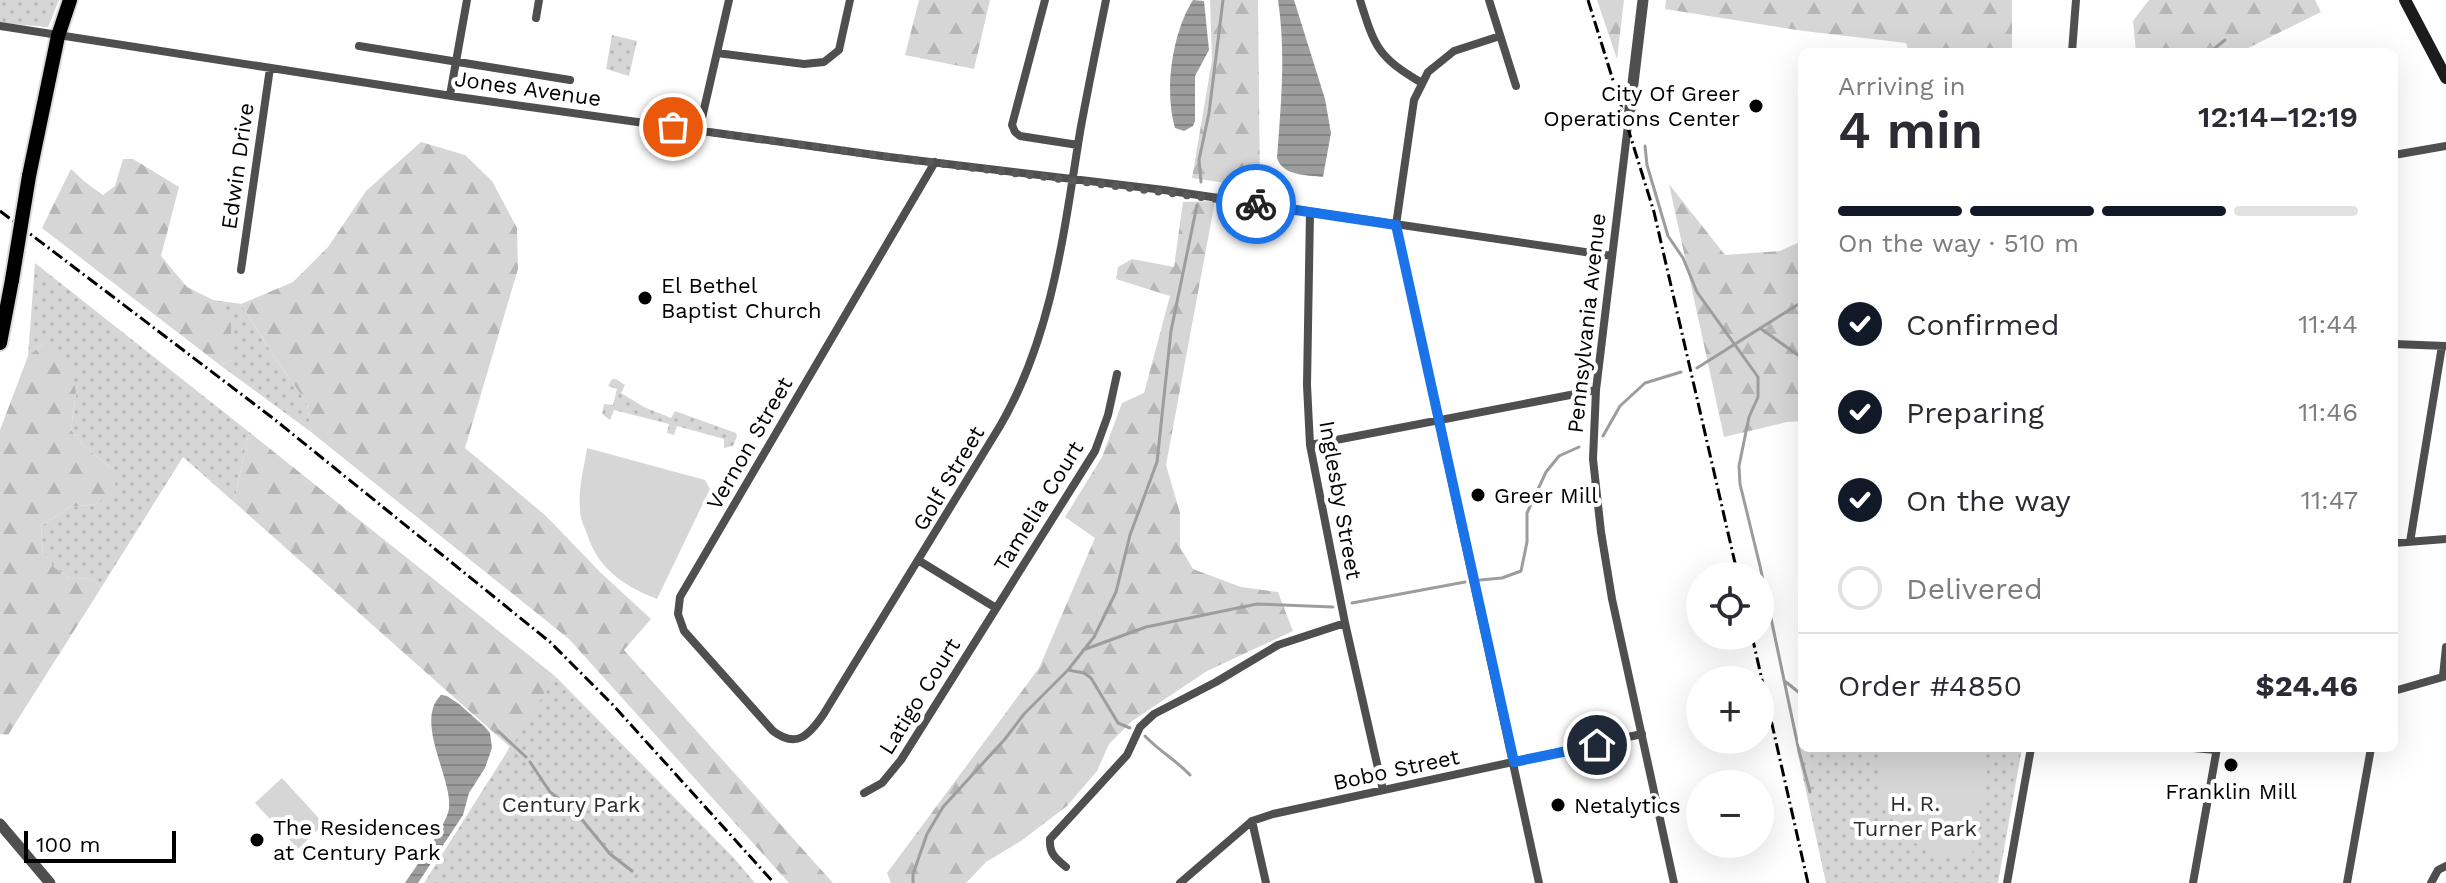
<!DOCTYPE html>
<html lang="en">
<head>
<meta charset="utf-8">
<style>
  body { margin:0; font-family:"Work Sans",sans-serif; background:#f7f7f7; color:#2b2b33; height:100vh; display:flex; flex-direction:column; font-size:30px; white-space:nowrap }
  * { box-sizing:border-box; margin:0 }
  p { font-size:26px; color:#7c7c81 }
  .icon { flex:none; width:44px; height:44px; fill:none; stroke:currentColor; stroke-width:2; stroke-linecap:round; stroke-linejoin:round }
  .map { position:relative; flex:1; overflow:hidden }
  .details { position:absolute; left:1798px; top:48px; width:600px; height:704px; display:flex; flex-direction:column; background:#fff; border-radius:12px; box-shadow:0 8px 32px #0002 }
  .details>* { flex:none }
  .tools { position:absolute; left:1686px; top:562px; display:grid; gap:16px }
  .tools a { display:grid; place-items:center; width:88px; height:88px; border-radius:50%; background:#fff; box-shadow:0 8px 32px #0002; font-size:40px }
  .scale { position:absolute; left:24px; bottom:20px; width:152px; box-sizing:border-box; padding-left:8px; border:4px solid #000; border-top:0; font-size:22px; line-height:28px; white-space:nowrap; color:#000; -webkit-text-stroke:6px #fff; paint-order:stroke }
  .pin { position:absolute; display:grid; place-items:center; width:68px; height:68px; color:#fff; margin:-34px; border:4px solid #fff; border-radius:50%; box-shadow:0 2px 8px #0007 }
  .courier { position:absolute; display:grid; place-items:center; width:80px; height:80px; margin:-40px; border:6px solid #1a73e8; border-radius:50%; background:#fff; color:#222; box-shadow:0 2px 10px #0007 }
  .headline em { font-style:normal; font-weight:600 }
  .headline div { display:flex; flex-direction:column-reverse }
  .headline { display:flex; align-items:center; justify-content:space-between; height:136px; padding:0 40px }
  h1 { font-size:52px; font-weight:600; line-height:60px }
  .bar { display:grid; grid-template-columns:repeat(4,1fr); gap:12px 8px; align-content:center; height:96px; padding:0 40px }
  .bar i { height:10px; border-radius:6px; background:#e1e1e2 }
  .bar .on { background:#111827 }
  .bar p { grid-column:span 4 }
  .line { display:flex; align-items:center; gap:20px; padding:0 40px; border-top:2px solid #e1e1e2 }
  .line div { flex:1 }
  ol { padding:0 40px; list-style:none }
  li { display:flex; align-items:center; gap:24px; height:88px }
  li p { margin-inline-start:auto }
  li .icon { padding:8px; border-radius:50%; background:#111827; color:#fff; stroke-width:4 }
  li:last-child { color:#7c7c81 }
  li i { width:44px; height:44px; border:4px solid #e1e1e2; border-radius:50% }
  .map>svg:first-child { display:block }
</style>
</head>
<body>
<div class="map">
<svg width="2446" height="883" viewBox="0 0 2446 883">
  <defs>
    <pattern id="grass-dots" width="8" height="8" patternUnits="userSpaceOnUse" patternTransform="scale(2)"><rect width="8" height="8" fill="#d6d6d6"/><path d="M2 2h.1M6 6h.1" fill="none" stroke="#b6b6b6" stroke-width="1.8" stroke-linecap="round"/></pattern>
    <pattern id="forest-firs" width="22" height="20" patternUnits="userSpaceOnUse" patternTransform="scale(2)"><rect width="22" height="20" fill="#d6d6d6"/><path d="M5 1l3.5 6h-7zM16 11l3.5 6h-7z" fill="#b6b6b6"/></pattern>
    <pattern id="water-rules" width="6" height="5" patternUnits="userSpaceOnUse" patternTransform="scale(2)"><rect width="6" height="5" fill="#9d9d9d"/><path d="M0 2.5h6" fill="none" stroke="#858585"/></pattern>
  </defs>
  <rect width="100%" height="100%" fill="#fff"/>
  <path fill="url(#grass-dots)" d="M0,0H59L48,27L0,23Z
    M612,35L637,41L629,76L606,69Z
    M35,263L249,432L234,502L183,457L101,588L92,578L70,579L55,568L43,553L41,526L70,507L97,504L113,470L83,445L71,430L76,392L46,342L28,356Z
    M213,300L241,304L273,355L307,403L311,432L220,365L231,360Z
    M612,379H616L625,385L621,393L644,407L671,418L675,411L736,433L737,436L733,446L724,448V439L677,426L674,435L667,433L669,424L614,410L610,420L602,414L604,404L613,405L617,389L608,386Z
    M555,676L734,858L755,883H424Z
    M1802,745V748H2022L1998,883H1826L1797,750Z"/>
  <path fill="url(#forest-firs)" d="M919,0H990L974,69L905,55Z
    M1210,0H1258L1260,188L1192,178L1212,60Z
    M1597,0H1624L1617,59Z
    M1666,0H2012V52H1909L1906,43L1804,31L1665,9Z
    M2149,0H2315L2321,12L2240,52H2136L2133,21Z
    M421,142L465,155L492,181L517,228L518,269L465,448L546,516L601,573L651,619L624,650L833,883H789L569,639L311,432L307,403L273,355L241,304L293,282L328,247L366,191Z
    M123,159H133L179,187L161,256L187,287L213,300L231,320V360L220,365L42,228L71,169L85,182L103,195L115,186Z
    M1669,184L1725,255L1780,251L1802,241V421L1787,422L1724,437Z
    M1215,201L1166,465L1180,513V547L1193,569L1241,587L1278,592L1293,631L1207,671L1132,721L1109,744L1097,771L1067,806L1021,841L986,862L966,883H891L887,873L1039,668L1095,538L1065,517L1102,457L1122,403L1144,393L1170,296L1116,279L1118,267L1132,259L1174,267L1183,202Z
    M46,342L70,363L76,392L71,430L83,445L113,470L116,488L97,504L70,507L41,526L43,553L55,568L70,579L92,578L101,588L8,735L0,734V430L28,356Z
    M249,432L555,676L511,748L234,502Z"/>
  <path fill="#d6d6d6" d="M587,448L705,480L710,489L657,599C624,586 598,569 587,534C584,526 580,518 580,510C578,489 584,468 587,448Z
    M1886,748H1953L1982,753L1988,763L1972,855C1958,853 1944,857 1930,851C1887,833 1871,790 1886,748Z
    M282,778L324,824L298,849L255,803Z"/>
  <path fill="url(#water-rules)" d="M1193,0L1204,1L1209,50L1195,76V121L1193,126L1184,131L1175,128C1164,91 1172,33 1193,0Z
    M1278,0H1294L1325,99L1331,133L1323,177C1306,175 1283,176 1277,158C1281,104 1286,53 1278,0Z
    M441,695L447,696L459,704L485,727L490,733L492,748L485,768L469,793L463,815L418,883H405C415,868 448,823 449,808C452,777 414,721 441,695Z"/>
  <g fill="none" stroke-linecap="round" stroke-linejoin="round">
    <path stroke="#9d9d9d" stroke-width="3" d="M2210,52L2225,40
      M1645,146L1647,165L1668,236L1683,258L1697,292L1758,377V397L1749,417L1739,466L1740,484L1760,566L1799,751L1810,792
      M1201,182L1199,160L1209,113L1223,0
      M1760,328L1802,358
      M1697,368L1802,302
      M1603,436L1620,406L1645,383L1681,372
      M1480,580L1502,578L1521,571L1527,542V513L1546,472L1559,456L1579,447
      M1352,603L1465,582
      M1083,650L1146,627L1257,604L1333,607
      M1068,670L1084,673L1091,678L1118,723L1130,728
      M1786,682L1802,695
      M498,731L526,757
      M1145,736C1159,751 1176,760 1190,775
      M530,762L550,792L575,811L610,854L632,871
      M913,883V874L927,834L943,807L1005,739L1024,714L1068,670L1094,637L1116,592L1130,535L1157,462L1171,331L1197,205"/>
    <defs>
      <path id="primary" d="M29,176L58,36L70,0
        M0,343L12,280"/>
    </defs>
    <use href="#primary" stroke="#dbdbdb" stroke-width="18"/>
    <path stroke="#4f4f4f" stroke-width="8" d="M1045,0L1012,125L1015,132L1020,136L1078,145
      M1360,0C1375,48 1378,57 1422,83
      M1489,0L1516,86
      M536,18L539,0
      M0,26L458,97L889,157L1164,190L1612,256
      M1500,36L1454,51L1428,72L1414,100L1396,225L1539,883
      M359,46L570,80
      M2072,52L2076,0
      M717,53L804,64L824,62L839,50L850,0
      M450,95L467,0
      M1628,125L1596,390L1593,459L1601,532L1612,599L1674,883
      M699,131L729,0
      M2394,155L2446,146
      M935,162L680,597L678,614L684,631L773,731C797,749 809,735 823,715L1000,426C1052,337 1064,232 1080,132C1088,88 1097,44 1106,0
      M1310,212L1307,385L1310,445L1345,623L1383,790
      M241,270L270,68
      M2394,344L2445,346
      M1310,445L1596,390
      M2410,542L2442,346
      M2394,543L2446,539
      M918,560L996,608
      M2443,676L2446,647
      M2394,691L2446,676
      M2193,748L2216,750
      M864,793L882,783L901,760L1095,451L1108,415L1117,374
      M1252,821L1266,883
      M1066,867C1055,858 1049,853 1050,839L1127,755L1140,727L1154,714L1216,682L1278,645L1345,623
      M1180,883L1252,821L1273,814L1642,734
      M2007,883L2031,748
      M2193,883L2217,748
      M2347,883L2371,748
      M2431,883L2438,870L2446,866"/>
    <path stroke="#4f4f4f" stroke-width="11" d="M1628,125L1643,0
      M0,824L50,883"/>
    <path stroke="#1c1c1c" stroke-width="12" d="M2405,0L2446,78"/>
    <use href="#primary" stroke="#000" stroke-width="14"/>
    <path stroke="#000" stroke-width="3" stroke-dasharray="12 4 2 4" stroke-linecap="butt" d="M1588,0L1654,212L1738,576
      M0,211L274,419L550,642L613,705L774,883
      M1752,636L1808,883"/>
    <defs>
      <path id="primary-bridge" d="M12,280L29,176"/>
    </defs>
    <use href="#primary-bridge" stroke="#dbdbdb" stroke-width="18" stroke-linecap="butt"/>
    <use href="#primary-bridge" stroke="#000" stroke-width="14"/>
  </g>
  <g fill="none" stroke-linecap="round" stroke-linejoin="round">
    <path stroke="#595959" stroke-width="8" stroke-dasharray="0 14.4" d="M673,127L889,157L1256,204"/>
    <path stroke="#1a73e8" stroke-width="10" d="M1256,204L1396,225L1514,762L1597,745"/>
  </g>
  <g fill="#000" stroke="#fff" stroke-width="3">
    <circle cx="1756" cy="106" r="8"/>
    <circle cx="645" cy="298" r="8"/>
    <circle cx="1478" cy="495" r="8"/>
    <circle cx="2231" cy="765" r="8"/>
    <circle cx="1558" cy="805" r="8"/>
    <circle cx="257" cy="840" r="8"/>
  </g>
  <g text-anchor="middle" stroke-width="8" stroke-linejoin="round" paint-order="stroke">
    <g font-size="22" fill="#000" stroke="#fff">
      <text transform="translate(528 88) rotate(8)" y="8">Jones Avenue</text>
      <text transform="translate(237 166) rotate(-82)" y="8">Edwin Drive</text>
      <text transform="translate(1586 323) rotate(-84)" y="8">Pennsylvania Avenue</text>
      <text transform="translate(749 443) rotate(-60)" y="8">Vernon Street</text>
      <text transform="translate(948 478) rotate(-59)" y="8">Golf Street</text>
      <text transform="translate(1341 500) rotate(80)" y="8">Inglesby Street</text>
      <text transform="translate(1038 506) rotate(-58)" y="8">Tamelia Court</text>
      <text transform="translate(919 696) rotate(-58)" y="8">Latigo Court</text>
      <text transform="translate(1396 769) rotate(-12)" y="8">Bobo Street</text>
    </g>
    <g font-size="22" fill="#000" stroke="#fff" text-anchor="start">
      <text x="1740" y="101" text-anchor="end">City Of Greer<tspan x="1740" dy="25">Operations Center</tspan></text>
      <text x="661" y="293">El Bethel<tspan x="661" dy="25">Baptist Church</tspan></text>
      <text x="1494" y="503">Greer Mill</text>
      <text x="2231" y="799" text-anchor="middle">Franklin Mill</text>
      <text x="1574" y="813">Netalytics</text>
      <text x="273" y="835">The Residences<tspan x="273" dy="25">at Century Park</tspan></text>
    </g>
    <g font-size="22" fill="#2d2d2d" stroke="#fff">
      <text x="1915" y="811">H. R.<tspan x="1915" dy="25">Turner Park</tspan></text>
      <text x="571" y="812">Century Park</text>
    </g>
  </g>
</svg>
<div class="tools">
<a><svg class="icon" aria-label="locate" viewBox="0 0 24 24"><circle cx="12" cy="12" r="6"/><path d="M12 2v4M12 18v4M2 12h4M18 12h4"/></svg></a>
<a>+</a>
<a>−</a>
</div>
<div class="scale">100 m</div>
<div class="pin" style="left:673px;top:127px;background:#ea580c"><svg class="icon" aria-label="bag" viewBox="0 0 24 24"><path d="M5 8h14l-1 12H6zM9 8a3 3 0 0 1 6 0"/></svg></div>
<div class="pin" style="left:1597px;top:745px;background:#1f2937"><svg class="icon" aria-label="home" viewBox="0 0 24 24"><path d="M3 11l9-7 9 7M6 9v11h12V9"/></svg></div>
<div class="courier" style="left:1256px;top:204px"><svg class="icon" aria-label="bike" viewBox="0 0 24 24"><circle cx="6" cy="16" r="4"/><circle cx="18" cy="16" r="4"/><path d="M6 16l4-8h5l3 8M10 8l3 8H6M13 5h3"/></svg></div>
<section class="details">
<div class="headline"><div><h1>4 min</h1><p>Arriving in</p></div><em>12:14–12:19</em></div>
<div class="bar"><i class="on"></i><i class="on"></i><i class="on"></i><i></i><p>On the way · 510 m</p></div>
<ol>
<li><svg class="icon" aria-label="check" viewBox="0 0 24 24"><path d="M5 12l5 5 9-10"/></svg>Confirmed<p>11:44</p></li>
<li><svg class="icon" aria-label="check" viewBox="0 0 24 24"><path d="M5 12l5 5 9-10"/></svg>Preparing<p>11:46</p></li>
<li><svg class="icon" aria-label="check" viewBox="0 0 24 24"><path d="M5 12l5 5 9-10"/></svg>On the way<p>11:47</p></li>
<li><i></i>Delivered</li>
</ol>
<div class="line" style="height:104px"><div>Order #4850</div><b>$24.46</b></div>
</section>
</div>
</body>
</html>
